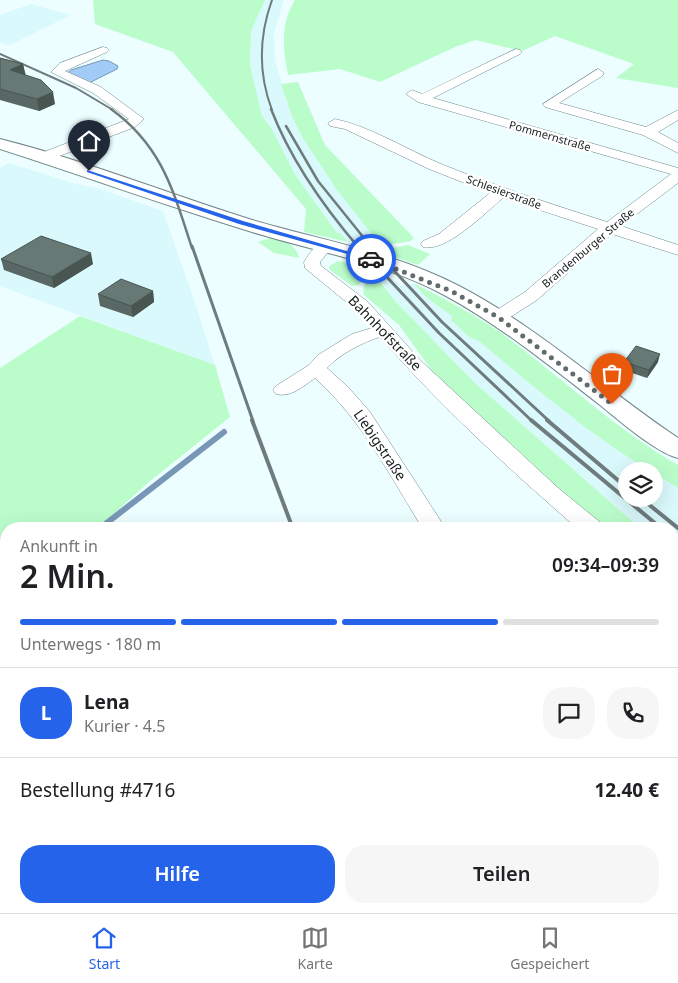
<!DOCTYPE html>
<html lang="de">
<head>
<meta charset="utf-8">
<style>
  body { margin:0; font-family:"Noto Sans",sans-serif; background:#f6f6f6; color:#202124; height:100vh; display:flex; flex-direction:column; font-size:19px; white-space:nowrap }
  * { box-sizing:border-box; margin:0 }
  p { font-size:16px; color:#757577 }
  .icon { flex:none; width:28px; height:28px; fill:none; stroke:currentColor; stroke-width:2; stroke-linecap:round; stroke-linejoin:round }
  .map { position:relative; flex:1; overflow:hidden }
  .drawer { position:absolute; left:0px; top:522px; width:679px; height:391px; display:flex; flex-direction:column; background:#fff; border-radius:20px 20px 0 0; box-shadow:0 5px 20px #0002 }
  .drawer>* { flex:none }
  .tools { position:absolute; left:618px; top:462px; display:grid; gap:10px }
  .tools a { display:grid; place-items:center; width:45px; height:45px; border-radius:50%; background:#fff; box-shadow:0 5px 20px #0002; font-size:25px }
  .pin { position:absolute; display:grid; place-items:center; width:42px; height:42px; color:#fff; margin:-51px -21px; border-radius:50% 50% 50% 0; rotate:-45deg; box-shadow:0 0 5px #0007 }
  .pin .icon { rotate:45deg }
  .courier { position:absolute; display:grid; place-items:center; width:50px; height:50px; margin:-25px; border:4px solid #2563eb; border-radius:50%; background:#fff; color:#222; box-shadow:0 1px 6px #0007 }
  .summary em { font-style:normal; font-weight:600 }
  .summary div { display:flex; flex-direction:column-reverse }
  .summary { display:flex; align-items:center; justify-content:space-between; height:85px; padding:0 20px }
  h1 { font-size:32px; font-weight:600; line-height:38px }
  .bar { display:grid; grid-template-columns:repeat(4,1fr); gap:8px 5px; align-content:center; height:60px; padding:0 20px }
  .bar i { height:6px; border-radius:4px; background:#e0e0e0 }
  .bar .on { background:#2563eb }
  .bar p { grid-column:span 4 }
  .line { display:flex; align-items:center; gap:12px; padding:0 20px; border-top:1px solid #e0e0e0 }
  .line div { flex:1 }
  .round { display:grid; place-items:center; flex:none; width:52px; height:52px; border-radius:20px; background:#f6f6f6 }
  .cta { display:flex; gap:10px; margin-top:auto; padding:10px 20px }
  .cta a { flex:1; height:58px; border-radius:20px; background:#2563eb; color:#fff; font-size:20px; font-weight:600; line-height:58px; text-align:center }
  .cta a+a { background:#f6f6f6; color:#202124 }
  .tab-bar { display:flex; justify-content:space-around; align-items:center; height:70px; border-top:1px solid #e0e0e0; background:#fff; font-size:14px; color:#757577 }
  .tab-bar a { display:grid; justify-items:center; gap:2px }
  .tab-bar .on { color:#2563eb }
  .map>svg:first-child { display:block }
</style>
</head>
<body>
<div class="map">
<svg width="678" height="913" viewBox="0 0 678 913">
  <rect width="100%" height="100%" fill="#ecfeff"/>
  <path fill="#daf9fc" d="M265,0H284L274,33L275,61L292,116L302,137L326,174L375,238L373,239L379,246L367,249L360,240L348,242L340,233H337L296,176L271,128L262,116L250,65L251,31Z
    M31,4L71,15L8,46L0,42V15Z
    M9,163L76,184L97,188L163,211L193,297L215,365L0,286V168Z
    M392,277L401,286L413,283L428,299L452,316L469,337L479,341L631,459L650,471H626V499H654V473L678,488V561L673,556L672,529H641L475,383L396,302L380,279Z
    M6,661V908H506L512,913H0V666Z
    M543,908H585L591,913H548Z"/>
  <path fill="#bafdcb" d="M93,0H265L251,31L250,65L262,116L271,128L296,176L337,233H340L348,242L304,232L306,209L173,52L95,24Z
    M295,0H678V88L616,78L634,64L555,36L522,51L475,40L455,47L380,82L340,69L288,75C283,50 280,23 295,0Z
    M298,82L325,145L414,238L411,241L379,246L372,239L375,238L337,190L302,137L292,116L281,84Z
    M270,238C283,241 296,243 299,258L274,253L258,242Z
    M408,245L430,254L418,265L386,254L382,250Z
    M339,261L369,267L373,272L362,279L359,285L352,286L330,270L329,266Z
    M375,275L396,302L475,383L641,529H603L437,378L399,325L364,295C362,284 366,281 375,275Z
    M413,283C443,298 472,313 500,332C560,376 614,428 678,465V488L654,473V471H650C589,434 534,387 479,341L469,337L451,320L452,316L428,299Z
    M80,316L215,365L230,417L149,482L97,529H6V589L0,594V368Z"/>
  <path fill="#a3cbf7" stroke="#7897b6" d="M103,60L109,61L118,66L117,69L89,83L67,73L71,70Z"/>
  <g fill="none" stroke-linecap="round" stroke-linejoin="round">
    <path stroke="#7897b6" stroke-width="6" d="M99,529L224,432"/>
    <defs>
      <path id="minor" d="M103,47L107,48L109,50L107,52L65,71L101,87L144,119L135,127L49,160H39L37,157L39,154L129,119L93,93L51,72L60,63Z
        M516,49L520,50L522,52L520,54L433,98L678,168V183L621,226L678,245V255L612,234L537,300L504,321L498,322L492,321L489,317L492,313L525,292L598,229L503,198C486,212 446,253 423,247L421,244L423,241L439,234L490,193L429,169L345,129L330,126L328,123L335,119C372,127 405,149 441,164C495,186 551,204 607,222L671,174L418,102L406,94L412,90L422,94Z
        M598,69L604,73L602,76L559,103L646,127L678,110V120L658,132L678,143V153L643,135L545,107L543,104Z
        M325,241L331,243L333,246L320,262L321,266L368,302L421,361L557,487L601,523L604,529H578C509,469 440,406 380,337C361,343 340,354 327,368L348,387L370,412L446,529H423C390,476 362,420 315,378C303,386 291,398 276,394L273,390L276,386L309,365L318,355L352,334L372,328L356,310L305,268L304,262C309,254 316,243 325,241Z
        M672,585L678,587V608L672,607Z
        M672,785L678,787V815L672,813Z
        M255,908H289L287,913H253Z"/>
      <path id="tertiary" d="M0,139C84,160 166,193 249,219C319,240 395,252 461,287C539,328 605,389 678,438V458C655,452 620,421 600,405C551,367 501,326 446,296C386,263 317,252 252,232C167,206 84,176 0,149Z"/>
    </defs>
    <use href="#minor" stroke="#738688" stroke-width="1"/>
    <use href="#tertiary" stroke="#738688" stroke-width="2"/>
    <use href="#minor" fill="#fff" fill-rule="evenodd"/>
    <use href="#tertiary" fill="#fff" fill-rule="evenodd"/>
    <path stroke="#6f7b7c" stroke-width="2" d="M0,54L76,88L113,110
      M272,110C258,73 259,36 272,0"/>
    <path stroke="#6f7b7c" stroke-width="2.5" d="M111,109C162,146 173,190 192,248
      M271,109C291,161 323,206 359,248
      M286,126L318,181L372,248"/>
    <path stroke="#6f7b7c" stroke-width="3" d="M192,246L253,421
      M358,246L439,333L532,421
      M371,246L442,322L549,421"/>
    <path stroke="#6f7b7c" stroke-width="4" d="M252,420L293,529
      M531,420L662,529
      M547,420L626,487
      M642,499L678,528
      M672,537L678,541"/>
    <path stroke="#6f7b7c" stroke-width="5" d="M572,908L578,913"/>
  </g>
  <path fill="#596864" d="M0,58L23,64L25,75L55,104L39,111L0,100Z
    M1,259L93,264L54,288L4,270Z
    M153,291L154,302L133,317L100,306L98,294Z
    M624,362H658L647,378L623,370Z"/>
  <path fill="#485551" d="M23,64L26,76L10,70Z
    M53,92L55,104L39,111L37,99Z
    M91,253L93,264L54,288L52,277Z
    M153,291L154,302L133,317L131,306Z
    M660,354L658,362L647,378L649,370Z"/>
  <path fill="#677974" stroke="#485551" d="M0,58L23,64L10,70L41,80L53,92L37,99L0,89Z
    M41,236L91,253L52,277L1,259Z
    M121,279L153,291L131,306L98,294Z
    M636,346L660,354L649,370L624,362Z"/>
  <path fill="#2563eb" d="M87,170L243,221L374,259L369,260L239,224L87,172Z"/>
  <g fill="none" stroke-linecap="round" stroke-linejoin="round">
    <path stroke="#606c6d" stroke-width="5" stroke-dasharray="0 9" d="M371,259L451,291L498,317L612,404"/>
  </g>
  <g text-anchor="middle" stroke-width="5" stroke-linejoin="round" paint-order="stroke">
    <g font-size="11" fill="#151d1e" stroke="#fff">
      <text transform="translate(550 136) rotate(16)" y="4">Pommernstraße</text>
      <text transform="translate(504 192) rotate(20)" y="4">Schlesierstraße</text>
      <text transform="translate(588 248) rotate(-40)" y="4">Brandenburger Straße</text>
    </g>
    <g font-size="14" fill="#151d1e" stroke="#fff">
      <text transform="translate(385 333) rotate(46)" y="5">Bahnhofstraße</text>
      <text transform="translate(380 445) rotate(56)" y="5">Liebigstraße</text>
    </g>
  </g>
</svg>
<div class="tools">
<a><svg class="icon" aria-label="layers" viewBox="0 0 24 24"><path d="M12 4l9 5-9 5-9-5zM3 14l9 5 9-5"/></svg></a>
</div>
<div class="pin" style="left:612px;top:404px;background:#ea580c"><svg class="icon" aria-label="bag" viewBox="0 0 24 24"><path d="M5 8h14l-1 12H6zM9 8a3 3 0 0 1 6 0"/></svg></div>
<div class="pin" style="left:89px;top:171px;background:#1f2937"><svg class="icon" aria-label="home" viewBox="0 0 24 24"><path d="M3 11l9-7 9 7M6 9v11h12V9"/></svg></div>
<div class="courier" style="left:371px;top:259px"><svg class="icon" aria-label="car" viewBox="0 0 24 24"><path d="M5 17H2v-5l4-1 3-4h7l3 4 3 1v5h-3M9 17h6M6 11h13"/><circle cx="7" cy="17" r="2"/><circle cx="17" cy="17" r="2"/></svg></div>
<section class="drawer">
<div class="summary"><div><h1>2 Min.</h1><p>Ankunft in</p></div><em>09:34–09:39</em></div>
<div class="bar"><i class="on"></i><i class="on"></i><i class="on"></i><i></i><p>Unterwegs · 180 m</p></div>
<div class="line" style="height:90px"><b class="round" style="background:#2563eb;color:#fff">L</b><div><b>Lena</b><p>Kurier · 4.5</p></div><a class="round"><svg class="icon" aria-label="chat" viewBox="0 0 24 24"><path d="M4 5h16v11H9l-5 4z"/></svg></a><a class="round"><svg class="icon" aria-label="phone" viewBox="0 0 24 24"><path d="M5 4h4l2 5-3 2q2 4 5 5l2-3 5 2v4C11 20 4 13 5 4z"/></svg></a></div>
<div class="line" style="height:65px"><div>Bestellung #4716</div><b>12.40 €</b></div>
<div class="cta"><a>Hilfe</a><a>Teilen</a></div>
</section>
</div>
<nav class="tab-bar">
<a class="on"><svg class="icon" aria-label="home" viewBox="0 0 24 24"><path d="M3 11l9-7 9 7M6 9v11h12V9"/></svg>Start</a>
<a><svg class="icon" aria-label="map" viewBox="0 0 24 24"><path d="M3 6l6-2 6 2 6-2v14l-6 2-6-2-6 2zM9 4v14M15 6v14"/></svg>Karte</a>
<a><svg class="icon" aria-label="saved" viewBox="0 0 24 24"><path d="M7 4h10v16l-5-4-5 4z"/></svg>Gespeichert</a>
</nav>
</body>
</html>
